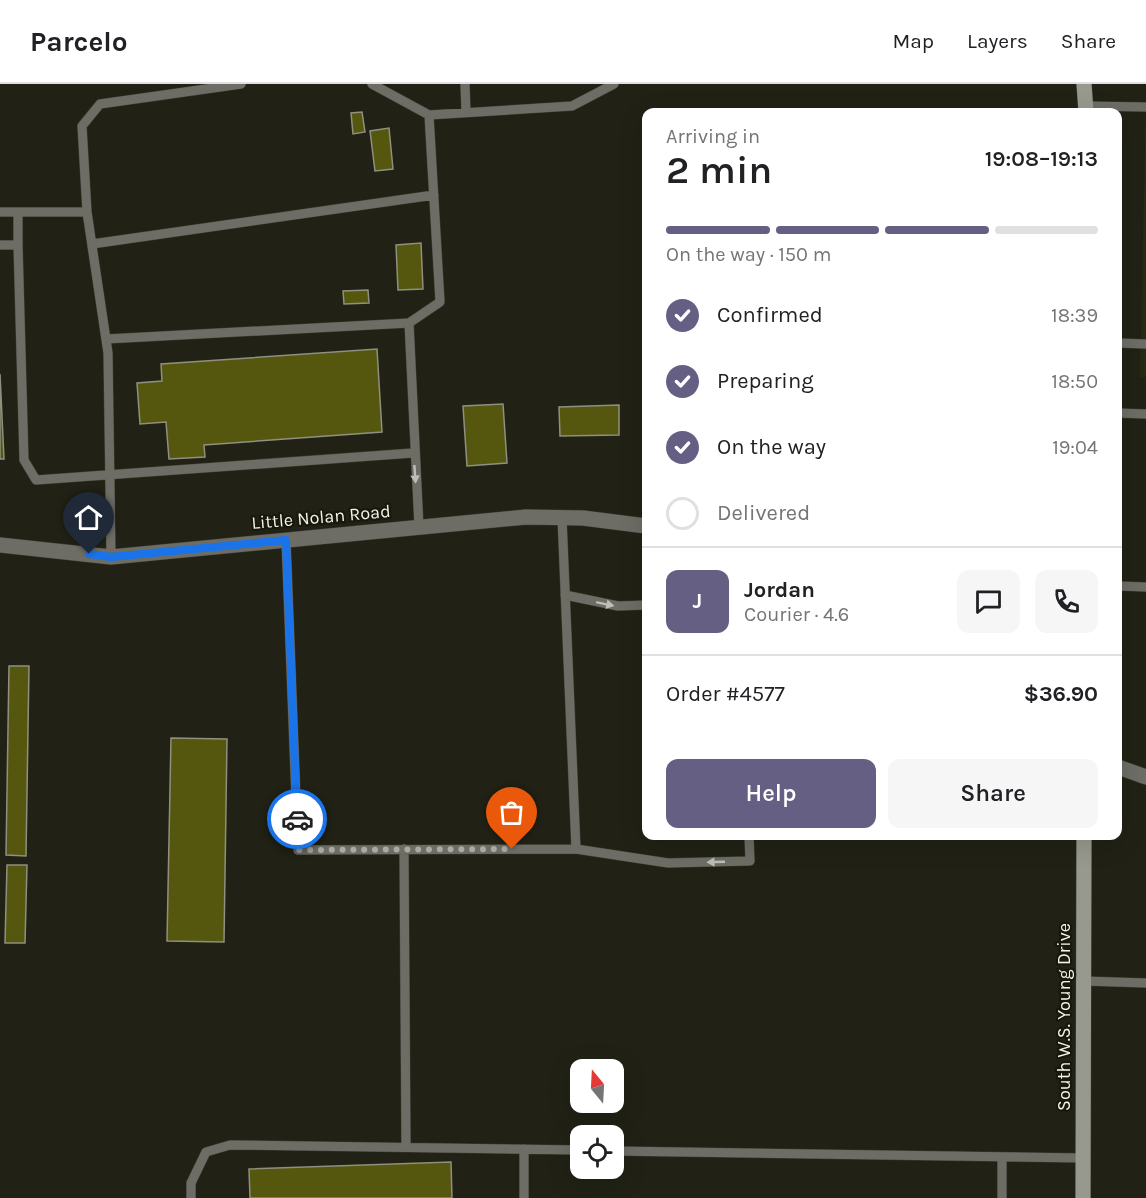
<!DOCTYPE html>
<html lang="en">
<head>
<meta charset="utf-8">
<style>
  body { margin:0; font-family:Karla,sans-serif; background:#f6f6f6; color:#202124; height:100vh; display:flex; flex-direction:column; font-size:22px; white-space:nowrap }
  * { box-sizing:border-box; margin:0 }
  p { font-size:20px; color:#757577 }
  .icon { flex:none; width:33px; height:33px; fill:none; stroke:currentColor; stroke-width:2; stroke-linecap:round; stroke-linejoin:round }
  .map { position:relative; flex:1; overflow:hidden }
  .side { position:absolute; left:642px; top:24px; width:480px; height:732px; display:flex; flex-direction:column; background:#fff; border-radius:12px; box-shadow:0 6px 24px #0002 }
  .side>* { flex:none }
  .needle { width:39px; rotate:342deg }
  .controls { position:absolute; left:570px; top:975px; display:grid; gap:12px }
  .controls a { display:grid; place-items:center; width:54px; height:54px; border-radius:12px; background:#fff; box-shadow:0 6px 24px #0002; font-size:30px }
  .pin { position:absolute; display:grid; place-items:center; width:51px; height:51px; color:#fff; margin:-62px -26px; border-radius:50% 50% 50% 0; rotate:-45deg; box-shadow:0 0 6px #0007 }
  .pin .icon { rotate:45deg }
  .courier { position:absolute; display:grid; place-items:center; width:60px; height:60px; margin:-30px; border:4px solid #1a73e8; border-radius:50%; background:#fff; color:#222; box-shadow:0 2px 8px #0007 }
  .overview em { font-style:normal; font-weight:600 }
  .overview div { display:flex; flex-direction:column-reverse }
  .overview { display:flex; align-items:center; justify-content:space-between; height:102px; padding:0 24px }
  h1 { font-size:39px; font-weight:600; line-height:45px }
  .bar { display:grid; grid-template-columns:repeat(4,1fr); gap:9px 6px; align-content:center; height:72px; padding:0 24px }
  .bar i { height:8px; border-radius:4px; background:#e0e0e0 }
  .bar .selected { background:#645f83 }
  .bar p { grid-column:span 4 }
  .line { display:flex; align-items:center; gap:15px; padding:0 24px; border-top:2px solid #e0e0e0 }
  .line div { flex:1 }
  .round { display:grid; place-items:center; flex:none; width:63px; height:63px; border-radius:12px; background:#f6f6f6 }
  ol { padding:0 24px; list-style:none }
  li { display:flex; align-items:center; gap:18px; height:66px }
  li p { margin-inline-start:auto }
  li .icon { padding:6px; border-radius:50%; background:#645f83; color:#fff; stroke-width:4 }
  li:last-child { color:#757577 }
  li i { width:33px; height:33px; border:3px solid #e0e0e0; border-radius:50% }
  .action { display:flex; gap:12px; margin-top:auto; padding:12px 24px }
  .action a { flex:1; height:69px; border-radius:12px; background:#645f83; color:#fff; font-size:24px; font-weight:600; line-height:69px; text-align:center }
  .action a+a { background:#f6f6f6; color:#202124 }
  header { display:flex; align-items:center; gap:36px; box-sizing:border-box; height:84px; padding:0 30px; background:#fff; border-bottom:2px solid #e0e0e0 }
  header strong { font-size:28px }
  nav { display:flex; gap:33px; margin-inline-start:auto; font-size:21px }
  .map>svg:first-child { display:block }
</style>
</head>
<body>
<header>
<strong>Parcelo</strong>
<nav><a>Map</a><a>Layers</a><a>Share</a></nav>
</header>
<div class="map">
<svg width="1146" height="1114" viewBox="0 0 1146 1114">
  <rect width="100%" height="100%" fill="#212215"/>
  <path fill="#282915" d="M1146,13V293H1140Z"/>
  <path fill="#55570e" stroke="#8f9080" stroke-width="1.5" d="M362,28L365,48L353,50L351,29Z
    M389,44L393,85L375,87L370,47Z
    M421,159L423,205L398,206L396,161Z
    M368,206L369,219L344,220L343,207Z
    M377,265L382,348L204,361L205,373L169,375L166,338L140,340L137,299L162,297L161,280Z
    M0,290L4,375H0Z
    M503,320L507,379L467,382L463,322Z
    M619,321V351L560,352L559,323Z
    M9,582H29L26,772L6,771Z
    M171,654L227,655L224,858L167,857Z
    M7,781H27L25,859H5Z
    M451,1078L452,1114H250L249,1085Z"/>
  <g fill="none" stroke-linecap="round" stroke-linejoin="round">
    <defs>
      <path id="lane" d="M372,0L429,31
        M465,0L466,28
        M1086,22L1146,23
        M0,128H87L108,269L111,473
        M87,128L82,42L100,20L241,0
        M92,160L434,111
        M0,161H18V128
        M18,161L24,376L36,396L413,369
        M409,239L440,218L429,31L572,22L614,0
        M106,255L409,239L419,443
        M1118,259L1146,260
        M1118,329L1146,330
        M562,434L576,765
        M286,456L298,766L576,765L668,779L750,777L749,752
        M1118,502L1146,503
        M565,511L618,522L646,521
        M404,765L406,1063
        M1084,897L1146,899
        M524,1065V1114
        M614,1067L1083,1074
        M1002,1073V1114
        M191,1114V1099L206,1068L230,1061L580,1066"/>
      <path id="street" d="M0,461L111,473L526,433L583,434L646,442
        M1118,683L1146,693"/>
      <path id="secondary" d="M1084,0L1086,28
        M1083,1114L1084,752"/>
    </defs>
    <use href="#lane" stroke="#3e3f33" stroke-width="10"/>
    <use href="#street" stroke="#3e3f33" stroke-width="16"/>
    <use href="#secondary" stroke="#3e3f33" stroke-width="16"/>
    <use href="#lane" stroke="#6d6d66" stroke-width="9"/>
    <use href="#street" stroke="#6d6d66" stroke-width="15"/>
    <use href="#secondary" stroke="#98998e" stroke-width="15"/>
  </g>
  <defs><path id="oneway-solid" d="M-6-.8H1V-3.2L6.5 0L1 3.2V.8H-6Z" transform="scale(1.5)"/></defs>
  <g fill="#bdbeb6">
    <use href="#oneway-solid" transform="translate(415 390) rotate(86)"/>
    <use href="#oneway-solid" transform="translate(605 520) rotate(12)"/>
    <use href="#oneway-solid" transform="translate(716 778) rotate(178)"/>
  </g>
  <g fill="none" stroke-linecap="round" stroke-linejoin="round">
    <path stroke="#aaaaa0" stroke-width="6" stroke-dasharray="0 10.8" d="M297,735L298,766L512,765"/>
    <path stroke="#1a73e8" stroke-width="8" d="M89,470L111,473L286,456L297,735"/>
  </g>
  <g text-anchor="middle" stroke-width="4.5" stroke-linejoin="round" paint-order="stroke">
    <g font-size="18" fill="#f3f4eb" stroke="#18190c">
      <text transform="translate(321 433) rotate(-5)" y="6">Little Nolan Road</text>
      <text transform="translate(1064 933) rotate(-90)" y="6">South W.S. Young Drive</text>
    </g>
  </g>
</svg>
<div class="controls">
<a><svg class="needle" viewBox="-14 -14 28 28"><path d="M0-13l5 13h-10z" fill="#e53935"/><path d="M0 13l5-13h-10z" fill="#757577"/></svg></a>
<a><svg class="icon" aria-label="locate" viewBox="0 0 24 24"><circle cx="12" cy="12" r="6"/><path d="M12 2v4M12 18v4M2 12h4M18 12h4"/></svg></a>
</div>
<div class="pin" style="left:512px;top:765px;background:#ea580c"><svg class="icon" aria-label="bag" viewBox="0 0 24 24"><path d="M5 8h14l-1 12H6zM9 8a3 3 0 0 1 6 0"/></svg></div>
<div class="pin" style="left:89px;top:470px;background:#1f2937"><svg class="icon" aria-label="home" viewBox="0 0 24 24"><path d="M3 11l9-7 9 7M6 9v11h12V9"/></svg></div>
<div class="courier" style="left:297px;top:735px"><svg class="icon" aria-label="car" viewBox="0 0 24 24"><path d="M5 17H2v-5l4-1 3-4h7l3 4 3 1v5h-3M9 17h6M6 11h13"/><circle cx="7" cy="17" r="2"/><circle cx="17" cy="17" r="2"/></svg></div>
<section class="side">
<div class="overview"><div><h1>2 min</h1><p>Arriving in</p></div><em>19:08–19:13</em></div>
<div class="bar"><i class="selected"></i><i class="selected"></i><i class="selected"></i><i></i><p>On the way · 150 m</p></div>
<ol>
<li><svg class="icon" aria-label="check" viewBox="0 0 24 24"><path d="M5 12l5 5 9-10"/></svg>Confirmed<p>18:39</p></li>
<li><svg class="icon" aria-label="check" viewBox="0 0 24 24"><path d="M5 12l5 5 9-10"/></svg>Preparing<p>18:50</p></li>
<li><svg class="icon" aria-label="check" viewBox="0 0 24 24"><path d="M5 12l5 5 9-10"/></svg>On the way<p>19:04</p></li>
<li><i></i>Delivered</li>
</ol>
<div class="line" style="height:108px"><b class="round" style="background:#645f83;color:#fff">J</b><div><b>Jordan</b><p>Courier · 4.6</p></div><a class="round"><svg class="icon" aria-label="chat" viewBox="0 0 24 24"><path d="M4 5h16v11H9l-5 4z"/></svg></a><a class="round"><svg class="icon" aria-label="phone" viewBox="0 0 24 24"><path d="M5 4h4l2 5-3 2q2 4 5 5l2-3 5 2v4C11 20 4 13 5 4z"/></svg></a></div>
<div class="line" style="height:78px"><div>Order #4577</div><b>$36.90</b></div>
<div class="action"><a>Help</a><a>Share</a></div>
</section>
</div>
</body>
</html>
